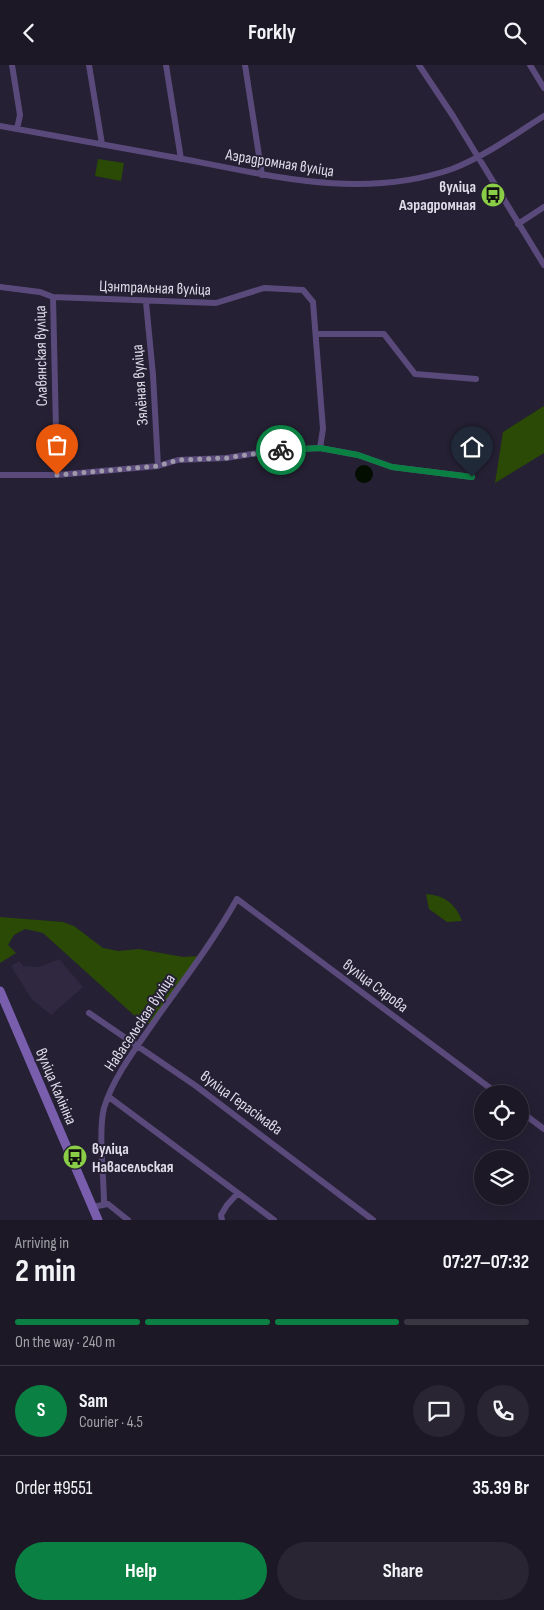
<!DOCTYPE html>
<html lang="en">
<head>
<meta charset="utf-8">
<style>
  body { margin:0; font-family:"Sofia Sans Condensed",sans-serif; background:#292532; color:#f1f3f6; height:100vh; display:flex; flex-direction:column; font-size:19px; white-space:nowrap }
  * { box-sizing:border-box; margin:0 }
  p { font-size:16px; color:#a0a0a7 }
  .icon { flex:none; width:28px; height:28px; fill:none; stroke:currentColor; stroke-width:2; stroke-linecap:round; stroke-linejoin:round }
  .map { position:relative; height:1155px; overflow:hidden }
  .panel { display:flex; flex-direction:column; background:#1c1826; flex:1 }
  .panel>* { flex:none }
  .buttons { position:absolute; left:474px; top:1020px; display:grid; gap:10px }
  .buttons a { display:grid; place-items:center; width:55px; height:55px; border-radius:50%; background:#1c1826; box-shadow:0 5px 20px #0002,0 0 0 1px #3a3743; font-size:25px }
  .pin { position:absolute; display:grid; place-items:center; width:42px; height:42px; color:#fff; margin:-51px -21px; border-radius:50% 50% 50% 0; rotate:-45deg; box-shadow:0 0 5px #0007 }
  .pin .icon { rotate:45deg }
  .courier { position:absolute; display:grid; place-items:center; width:50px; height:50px; margin:-25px; border:4px solid #0b8043; border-radius:50%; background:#fff; color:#222; box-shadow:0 1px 6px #0007 }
  .headline em { font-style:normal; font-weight:700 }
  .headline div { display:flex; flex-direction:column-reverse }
  .headline { display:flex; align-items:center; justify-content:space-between; height:85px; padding:0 15px }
  h1 { font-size:32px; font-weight:700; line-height:38px }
  .bar { display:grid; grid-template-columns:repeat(4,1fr); gap:8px 5px; align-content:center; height:60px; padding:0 15px }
  .bar i { height:6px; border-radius:4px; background:#3a3743 }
  .bar .selected { background:#0b8043 }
  .bar p { grid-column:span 4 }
  .line { display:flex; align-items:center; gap:12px; padding:0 15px; border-top:1px solid #3a3743 }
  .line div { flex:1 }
  .round { display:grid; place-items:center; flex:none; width:52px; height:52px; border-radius:26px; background:#292532 }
  .cta { display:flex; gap:10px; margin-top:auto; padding:10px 15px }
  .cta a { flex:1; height:58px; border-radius:30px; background:#0b8043; color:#fff; font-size:20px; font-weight:700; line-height:58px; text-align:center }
  .cta a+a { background:#292532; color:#f1f3f6 }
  header { display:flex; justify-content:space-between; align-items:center; height:65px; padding:0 15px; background:#1c1826; font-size:22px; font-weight:700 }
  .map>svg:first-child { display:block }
</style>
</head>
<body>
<header><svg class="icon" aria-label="back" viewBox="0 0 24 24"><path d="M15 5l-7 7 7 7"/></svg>Forkly<svg class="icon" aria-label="search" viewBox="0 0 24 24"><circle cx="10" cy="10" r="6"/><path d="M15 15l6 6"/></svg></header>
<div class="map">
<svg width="544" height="1155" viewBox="0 0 544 1155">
  <rect width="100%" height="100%" fill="#252033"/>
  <path fill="#302840" d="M59,894L83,922L51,950L31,933L11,901L19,896L23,901L39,902Z"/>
  <path fill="#2a4a05" d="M98,94L124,98L121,116L95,111Z
    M544,341V388L495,418L503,367Z
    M426,829C444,830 456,839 462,856L447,857L429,844Z
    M0,852L63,857L74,861L103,883L118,886L139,884L183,892L200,891L168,942L152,960L137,953L43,868L25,864L14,870L8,880L16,888L0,898Z"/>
  <path fill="#040e00" d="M355 409a9 9 0 1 1 18 0a9 9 0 1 1-18 0Z"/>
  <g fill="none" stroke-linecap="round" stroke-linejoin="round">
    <path stroke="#5a4a7b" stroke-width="6" d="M12,0L20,50L17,64
      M89,0L102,79
      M166,0L181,94
      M245,0L262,110
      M419,0L453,51L544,200
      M530,0L544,23
      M0,61C61,72 122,83 183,94C272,111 363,135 452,104C484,92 515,69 544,51
      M518,159L544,142
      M0,222L40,227L53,232L216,238L264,223L303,225L313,237L323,364L320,383L271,386L226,393L178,395L158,401L57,410H0
      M53,232L57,410
      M146,237L153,310L158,401
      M317,269H384L415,309L476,314
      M320,383L358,390L392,402L472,412
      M89,948L196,1021L373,1155
      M109,1032L274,1155
      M520,1046L544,1064
      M104,1138C104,1112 98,1067 104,1043C114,1010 139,979 158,951C186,912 214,875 237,834L498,1029
      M92,1142L108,1139L128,1155
      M222,1155L221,1150L227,1140L238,1128"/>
    <path stroke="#785ead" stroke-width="9" d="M0,926L98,1155"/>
  </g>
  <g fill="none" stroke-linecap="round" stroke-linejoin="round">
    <path stroke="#9e9aa9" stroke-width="5" stroke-dasharray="0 9" d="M57,410L158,401L178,395L226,393L281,385"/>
    <path stroke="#0b8043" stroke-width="6" d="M281,385L320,383L358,390L392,402L472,412"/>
  </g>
  <defs>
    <symbol id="bus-disc" viewBox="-11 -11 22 22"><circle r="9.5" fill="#8ace48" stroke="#252033"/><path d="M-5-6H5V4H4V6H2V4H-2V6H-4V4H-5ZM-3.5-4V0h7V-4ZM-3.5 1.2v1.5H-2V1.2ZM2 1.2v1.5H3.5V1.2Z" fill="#111"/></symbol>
  </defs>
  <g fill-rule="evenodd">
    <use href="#bus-disc" x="479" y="116" width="28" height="28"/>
    <use href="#bus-disc" x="61" y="1078" width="28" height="28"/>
  </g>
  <g text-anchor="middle" stroke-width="4" stroke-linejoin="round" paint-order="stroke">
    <g font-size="16" fill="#dfdbe9" stroke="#252033">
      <text transform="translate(280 97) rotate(9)" y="6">Аэрадромная вуліца</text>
      <text transform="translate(155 222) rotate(2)" y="6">Цэнтральная вуліца</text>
      <text transform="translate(40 291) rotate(-91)" y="6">Славянская вуліца</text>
      <text transform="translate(139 320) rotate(-94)" y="6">Зялёная вуліца</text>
      <text transform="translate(376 920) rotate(37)" y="6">вуліца Сярова</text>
      <text transform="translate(139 957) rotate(-56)" y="6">Навасельская вуліца</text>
      <text transform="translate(57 1021) rotate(67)" y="6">вуліца Калініна</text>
      <text transform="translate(242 1037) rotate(36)" y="6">вуліца Герасімава</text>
    </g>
    <g font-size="16" font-weight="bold" fill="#dfdbe9" stroke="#252033" text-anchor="end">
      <text x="476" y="127">вуліца<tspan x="476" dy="18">Аэрадромная</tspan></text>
      <text x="92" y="1089" text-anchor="start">вуліца<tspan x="92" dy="18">Навасельская</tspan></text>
    </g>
  </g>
</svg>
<div class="buttons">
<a><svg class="icon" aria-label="locate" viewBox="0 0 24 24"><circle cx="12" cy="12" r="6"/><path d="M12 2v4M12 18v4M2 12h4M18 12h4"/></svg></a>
<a><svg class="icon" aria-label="layers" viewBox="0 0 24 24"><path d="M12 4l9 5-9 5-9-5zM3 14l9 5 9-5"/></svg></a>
</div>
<div class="pin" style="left:57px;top:410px;background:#ea580c"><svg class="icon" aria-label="bag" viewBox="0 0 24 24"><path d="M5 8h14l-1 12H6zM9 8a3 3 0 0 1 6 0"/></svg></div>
<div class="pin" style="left:472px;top:412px;background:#1f2937"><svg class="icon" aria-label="home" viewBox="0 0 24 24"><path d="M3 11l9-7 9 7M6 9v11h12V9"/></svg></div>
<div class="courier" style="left:281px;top:385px"><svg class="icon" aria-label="bike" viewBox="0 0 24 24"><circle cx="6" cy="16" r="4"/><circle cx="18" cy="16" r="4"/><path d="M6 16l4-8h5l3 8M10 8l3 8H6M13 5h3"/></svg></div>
</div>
<section class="panel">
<div class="headline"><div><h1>2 min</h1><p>Arriving in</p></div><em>07:27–07:32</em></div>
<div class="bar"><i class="selected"></i><i class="selected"></i><i class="selected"></i><i></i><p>On the way · 240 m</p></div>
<div class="line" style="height:90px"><b class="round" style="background:#0b8043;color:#fff">S</b><div><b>Sam</b><p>Courier · 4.5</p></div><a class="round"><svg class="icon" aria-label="chat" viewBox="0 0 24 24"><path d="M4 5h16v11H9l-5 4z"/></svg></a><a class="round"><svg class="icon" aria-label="phone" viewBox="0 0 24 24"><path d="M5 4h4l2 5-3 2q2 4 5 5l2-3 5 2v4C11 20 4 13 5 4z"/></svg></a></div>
<div class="line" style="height:65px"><div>Order #9551</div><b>35.39 Br</b></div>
<div class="cta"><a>Help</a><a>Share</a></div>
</section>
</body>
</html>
